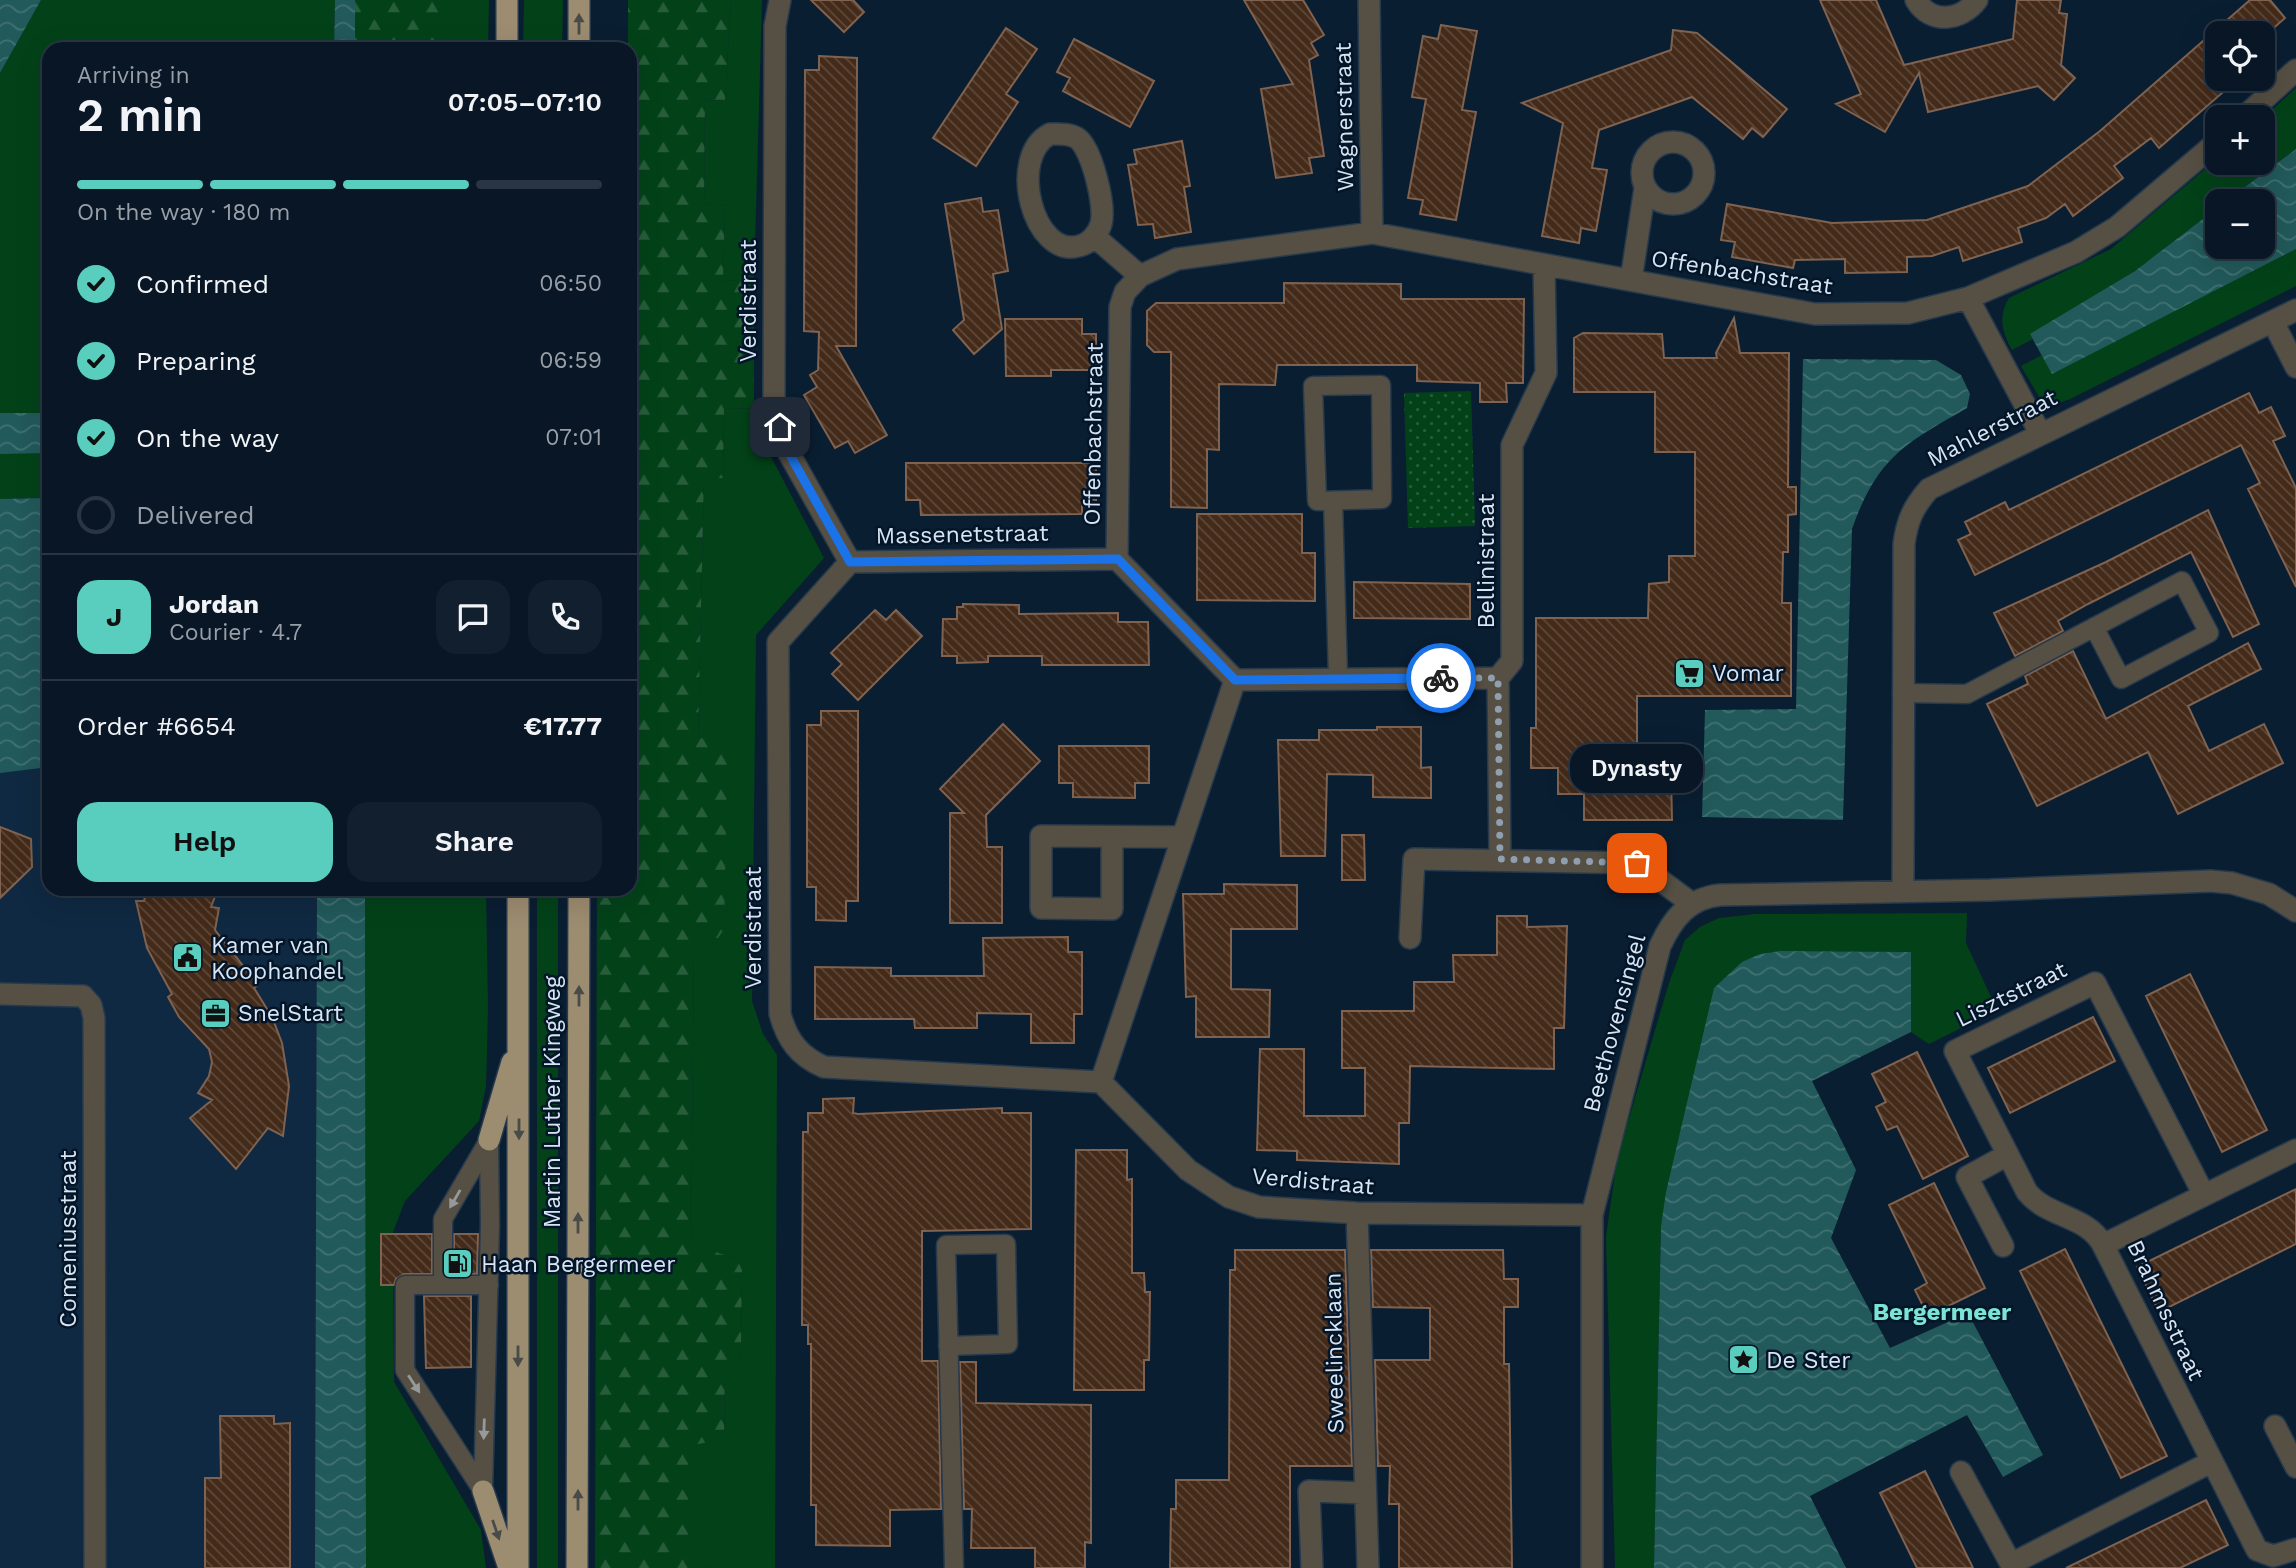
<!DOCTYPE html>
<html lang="en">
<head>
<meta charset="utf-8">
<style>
  body { margin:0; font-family:"Work Sans",sans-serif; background:#111f2e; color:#f1f3f6; height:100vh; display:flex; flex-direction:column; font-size:26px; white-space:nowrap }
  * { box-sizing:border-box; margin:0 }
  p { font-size:23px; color:#989fa7 }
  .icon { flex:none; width:38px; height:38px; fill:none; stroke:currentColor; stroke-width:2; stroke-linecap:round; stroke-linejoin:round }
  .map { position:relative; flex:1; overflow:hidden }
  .panel { position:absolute; left:42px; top:42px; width:595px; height:854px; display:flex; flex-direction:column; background:#081626; border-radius:21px; box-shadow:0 7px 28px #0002,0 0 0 2px #293543 }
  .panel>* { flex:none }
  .controls { position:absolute; left:2205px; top:21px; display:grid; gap:14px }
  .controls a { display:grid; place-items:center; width:70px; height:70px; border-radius:14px; background:#081626; box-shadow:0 7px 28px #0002,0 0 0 2px #293543; font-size:35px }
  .pin { position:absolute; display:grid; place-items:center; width:60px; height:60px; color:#fff; margin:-30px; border-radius:14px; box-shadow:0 4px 10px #0006 }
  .courier { position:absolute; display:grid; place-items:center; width:70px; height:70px; margin:-35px; border:5px solid #1a73e8; border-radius:50%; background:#fff; color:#222; box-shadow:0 2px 9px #0007 }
  .bubble { position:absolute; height:49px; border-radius:21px; background:#081626; box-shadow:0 7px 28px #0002,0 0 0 2px #293543; font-size:23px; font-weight:600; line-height:49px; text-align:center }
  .head em { font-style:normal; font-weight:600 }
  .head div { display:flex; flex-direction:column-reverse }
  .head { display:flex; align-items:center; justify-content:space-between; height:119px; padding:0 35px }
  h1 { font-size:46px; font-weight:600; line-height:52px }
  .bar { display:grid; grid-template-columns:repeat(4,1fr); gap:10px 7px; align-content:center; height:84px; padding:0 35px }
  .bar i { height:9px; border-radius:5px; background:#293543 }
  .bar .selected { background:#59cebe }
  .bar p { grid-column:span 4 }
  .line { display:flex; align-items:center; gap:18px; padding:0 35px; border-top:2px solid #293543 }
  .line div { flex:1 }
  .round { display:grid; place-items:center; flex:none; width:74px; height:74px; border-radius:21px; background:#111f2e }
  ol { padding:0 35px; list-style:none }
  li { display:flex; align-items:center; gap:21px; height:77px }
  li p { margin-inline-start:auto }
  li .icon { padding:7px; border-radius:50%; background:#59cebe; color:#111; stroke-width:4 }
  li:last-child { color:#989fa7 }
  li i { width:38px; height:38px; border:4px solid #293543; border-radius:50% }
  .primary-button { display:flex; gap:14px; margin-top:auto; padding:14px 35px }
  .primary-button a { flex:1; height:80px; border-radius:21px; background:#59cebe; color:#111; font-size:28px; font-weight:600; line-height:80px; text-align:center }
  .primary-button a+a { background:#111f2e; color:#f1f3f6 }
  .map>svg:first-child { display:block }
</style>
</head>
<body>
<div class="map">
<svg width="2296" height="1568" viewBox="0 0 2296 1568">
  <defs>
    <pattern id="forest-firs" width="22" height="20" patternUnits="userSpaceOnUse" patternTransform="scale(1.75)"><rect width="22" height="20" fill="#034219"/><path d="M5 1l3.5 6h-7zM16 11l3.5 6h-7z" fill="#275d3b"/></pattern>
    <pattern id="park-dots" width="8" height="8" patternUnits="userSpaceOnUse" patternTransform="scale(1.75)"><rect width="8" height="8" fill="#034219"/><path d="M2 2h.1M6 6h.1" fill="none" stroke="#275d3b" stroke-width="1.8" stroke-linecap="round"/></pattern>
    <pattern id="water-waves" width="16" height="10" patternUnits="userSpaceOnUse" patternTransform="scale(1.75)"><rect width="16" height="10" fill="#22595a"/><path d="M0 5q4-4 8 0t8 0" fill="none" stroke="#417172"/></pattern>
    <pattern id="building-back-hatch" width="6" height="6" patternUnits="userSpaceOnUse" patternTransform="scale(1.75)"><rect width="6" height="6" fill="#442a19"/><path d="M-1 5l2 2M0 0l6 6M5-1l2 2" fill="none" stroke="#5e493b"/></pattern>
  </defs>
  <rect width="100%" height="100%" fill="#0a1e32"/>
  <path fill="#0f2942" d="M49,426V889H338L341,1568H0V428Z"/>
  <path fill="#034219" d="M41,0H335L334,49H49V413H0V73Z
    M441,0H489L488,49H441Z
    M524,0H563L562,49H523Z
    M731,0H762L754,279L723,281L725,206L704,203L705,100L725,101Z
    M2296,88V149L2226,201H2217V208L2135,271L2030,335L2033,339L2012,350C2002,332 1998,316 2009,298L2111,249L2217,159V163H2263V118Z
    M2296,249V286L2070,399L2049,407L2042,402L2021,366L2042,355L2053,373Z
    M754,408L757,430L824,558L756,635L752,1001L763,1034L777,1055L775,1568H712L688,1557V1445L724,1438L725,1373L741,1357L742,1270L737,1259L691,1245L694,940L718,938L728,740L698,739L704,478H723L724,409Z
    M49,453V498L0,499V454Z
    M365,889H486L488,1010L486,1086L479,1121L405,1201L393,1232L394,1382L481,1530L486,1568H366Z
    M537,889H558V1568H537Z
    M1967,913L1966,943L1997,1010L1929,1044L1911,1032L1910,952L1780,951L1760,954L1661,1226L1654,1568H1615L1606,1237L1617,1159L1669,983L1685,940L1700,927L1719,918L1755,914Z"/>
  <path fill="url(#forest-firs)" d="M355,0H441V49H355Z
    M628,0H731L725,101L705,100L704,203L725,206L723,281L754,279V408L724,409L723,478L704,479L698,738L728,740L724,929L718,938L694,941L691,1244L737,1259L742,1270L741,1357L725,1373L724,1439L688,1446V1556L712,1568H595L597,889H630Z"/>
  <path fill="url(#park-dots)" d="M1471,391L1475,526L1408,528L1404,393Z"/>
  <path fill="url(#water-waves)" d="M0,0H41L0,73Z
    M335,0H355V49H334Z
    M2296,149V249L2052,374L2030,334L2135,271L2217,208V247H2263V201H2226Z
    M1803,359L1936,360L1961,375L1970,394L1967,408C1904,444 1877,458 1852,529L1843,820L1702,817L1705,710L1796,709Z
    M0,413H49V453L0,454Z
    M49,498V767L0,773V499Z
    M317,889H365L366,1568H315Z
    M1780,951L1911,952V1032L1812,1081L1856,1170L1831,1238L1890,1348L1968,1313L2043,1455L2003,1477L1967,1415L1810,1496L1846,1568H1654L1661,1226L1666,1192L1714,988L1742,962L1760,954Z"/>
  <path fill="url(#building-back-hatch)" stroke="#7f624f" stroke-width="2" d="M811,0H853L864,12L844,32Z
    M1244,0H1303L1324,35L1311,43L1318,55L1309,60L1324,156L1309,158L1312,173L1276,178L1261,89L1293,84Z
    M1820,0H1876L1904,65L2013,39L2017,0H2061L2059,13L2067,14L2061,65L2075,78L2054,100L2038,86L1928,112L1919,73L1885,132L1836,104L1861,94Z
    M2250,0H2270L2285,18L2268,33H2217V79H2238L2159,148L2151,138L2114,166L2123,178L2073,216L2065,204L2046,218L2018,228L2022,242L1963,261L1959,247L1932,256L1907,257V272L1845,273V259L1795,260L1793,268L1732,257L1735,242L1721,240L1727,204L1832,223L1927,220L2028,186L2100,131Z
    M1441,25L1477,31L1462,110L1476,112L1456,220L1420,214L1423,200L1408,198L1426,99L1412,97L1423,36L1438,39Z
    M1006,28L1037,49L1006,94L1018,102L976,166L933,138Z
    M1673,30L1697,33L1787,109L1763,137L1752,128L1743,139L1692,97L1599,130L1592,168L1607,170L1596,231L1581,228L1579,243L1542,236L1563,123L1522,103L1671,50Z
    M1074,39L1154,81L1130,127L1063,91L1070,78L1057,72Z
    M819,56L857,58L856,346H836L887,435L855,453L848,441L835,448L804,395L817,387L810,375L818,370L819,332L804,331L805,70H819Z
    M1182,141L1190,186L1184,187L1191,232L1155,238L1153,224L1138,225L1128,165L1137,164L1134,150Z
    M981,198L983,212L998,210L1008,271L993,274L1002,329L974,354L953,330L964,320L945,204Z
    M1284,283L1401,284V299H1524L1523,383H1506L1507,402H1480V383L1417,381V365H1277L1275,385L1219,384V450L1207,449V508L1171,507V352H1154L1147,345V311L1156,303H1284Z
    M1734,318L1740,353H1789L1788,487H1796V514L1788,515V552H1783L1782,603H1791V696H1637V774H1671L1672,820H1584V794H1558V768H1531V728H1536V618H1648L1649,584L1669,582V556H1695V452H1655V392H1574V338L1583,333L1662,334L1664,358H1717L1716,353Z
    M1005,319H1082V334H1096V370H1051V376H1006Z
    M2249,393L2259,413L2271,407L2285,436L2273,441L2296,488V587L2248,489L2260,483L2241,445L1975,575L1958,540L1971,534L1965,522L2005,502L2009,510Z
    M906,463H1096V500L1082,499V514L921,515L920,500H906Z
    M2208,510L2259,624L2233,637L2191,552L2088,604L2058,621L2063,631L2015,656L1994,613L2106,562Z
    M1197,514H1302V553H1315V601L1197,600Z
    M1354,582L1470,584V619L1354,618Z
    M963,604L1019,605V614L1118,613V622H1148L1149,665H1042V656H988V662L957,663V656H942L943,619H957V607H963Z
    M875,610L886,620L896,610L922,636L858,700L832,674L842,664L831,653Z
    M2248,643L2261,669L2188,706L2209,751L2264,724L2283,763L2178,814L2148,752L2037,806L1987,704L2028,684L2025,676L2073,651L2106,719Z
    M821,711H858V901H846V921L816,920V887H807V725H821Z
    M1003,724L1040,761L986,815L987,847H1002V923H950V813H964L940,789Z
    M1377,727H1421V768L1431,767V798L1373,797V775L1327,774L1325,856H1281L1278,740H1319V730H1377Z
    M1059,746H1149V783H1135V798L1073,797V783H1059Z
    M0,827L31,839L32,867L0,898Z
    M1342,835H1364L1365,880H1342Z
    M1224,884L1297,885V929H1231V989L1270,990L1269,1037H1196V996L1186,997L1183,894H1224Z
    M147,889H218L211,907L219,908L215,930L258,985L254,988L272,1017L282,1043L289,1086L283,1136L268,1128L236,1169L190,1118L212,1100L198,1093L209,1076L212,1062L209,1049L179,1017L168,997L172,994L147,948L136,901H144Z
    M1497,916H1527V927L1567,926L1564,1028H1554V1069L1410,1066L1409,1123H1399V1164L1297,1160V1151L1257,1150L1260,1049H1304V1116H1365V1068H1342V1011H1414V982H1454L1453,955H1497Z
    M1068,937V952H1082V1014H1074V1043H1031V1014L977,1013V1028H915L914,1019H815V967L891,968V976H984L983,938Z
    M2190,974L2267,1130L2222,1152L2146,996Z
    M2093,1017L2115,1061L2010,1113L1988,1068Z
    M1917,1052L1968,1156L1923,1179L1897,1126L1887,1130L1876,1107L1886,1102L1872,1074Z
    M854,1098L853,1113L858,1114L1002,1108V1113H1031V1229L922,1231V1361H938L941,1509L890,1510V1546L816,1545V1505H811V1344H808V1325H802L803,1132H808V1113H823V1099Z
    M1076,1150H1127V1180L1132,1179V1273H1144L1145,1292H1150L1149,1360H1144V1390H1074Z
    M1934,1183L1985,1288L1928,1316L1915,1290L1927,1283L1889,1205Z
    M2296,1189V1244L2159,1312L2137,1267Z
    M381,1234H432V1274H404L396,1279L394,1285H381Z
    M454,1234H478L477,1274H454Z
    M2065,1249L2167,1456L2121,1478L2020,1271Z
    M1235,1250H1345L1352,1466H1290V1568H1170L1171,1509H1176V1480H1229L1230,1270H1235Z
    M1371,1250H1503L1504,1279H1518V1307H1504V1364H1509L1512,1568H1399V1504H1389L1390,1466H1378L1375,1360H1430V1308L1373,1307Z
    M424,1296H471V1367L426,1368Z
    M960,1362H976V1403L1091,1405V1543L1085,1542V1568H1035V1548H971L972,1509H964Z
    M220,1416H274V1424L290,1423V1568H205V1478H221Z
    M1925,1471L1938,1497L1973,1568H1917L1880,1493Z
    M2206,1500L2228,1545L2180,1568H2066Z"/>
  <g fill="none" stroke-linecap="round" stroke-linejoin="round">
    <defs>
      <path id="service" d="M1381,385L1382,499L1317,501L1313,386Z
        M1333,501L1338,677
        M1902,693L1967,694L2182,581L2209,633L2121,679L2094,627
        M443,1285H489
        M948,1346L1008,1344L1006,1244L946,1245L954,1568
        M483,1491L405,1370V1285H443V1219L489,1140
        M483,1491L490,1225L489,1140"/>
      <path id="pedestrian" d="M2273,322L2296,367"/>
      <path id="minor" d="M780,0L775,26L774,405L786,448L850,562L778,642L780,1014C787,1040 799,1056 824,1067L1101,1082L1188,1170L1229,1197L1259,1207L1357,1213L1592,1215
        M1369,0L1372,233
        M1916,0C1931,25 1961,21 1977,0
        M2244,117L2296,70
        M1050,134C1059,134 1069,133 1077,138C1092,148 1106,207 1101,224C1098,234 1089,244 1079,246C1033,259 1007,156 1050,134Z
        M1642 173a31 31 0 1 1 62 0a31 31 0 1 1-62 0Z
        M1095,237L1140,276
        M1631,280L1645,188
        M1968,298L2040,433
        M850,562L1117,559
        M1235,680L1498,678
        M1112,837V909L1041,908V836L1183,837
        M1500,859L1498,678L1512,661V445L1546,373L1544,265
        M1903,890L1904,544C1907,521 1913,507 1929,489L2296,310
        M1410,938L1414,859L1637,863L1691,903
        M0,994L83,996L91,1005L94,1018L95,1568
        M1101,1082L1235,680L1117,559L1120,307L1125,292L1140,276L1177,259L1372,233L1815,314L1908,313L1968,298L2076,252L2117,227L2217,142
        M2296,1150L2103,1245L2257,1550L2273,1556L2296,1549
        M1357,1213L1368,1568
        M2103,1245C2087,1215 2048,1218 2027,1192L1955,1051L2095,983L2204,1195
        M2003,1246L1967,1177L2007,1155
        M2275,1426L2296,1467
        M1961,1472L2011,1564L2211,1462
        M1312,1568L1309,1491L1364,1493
        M1592,1568V1215L1660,946C1673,918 1689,898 1720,895L1990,890L2210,881L2232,883L2269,894L2296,911"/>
      <path id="trunk" d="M507,0V49
        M579,49V0
        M489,1140L512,1062
        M483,1491L509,1568
        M518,1568V889
        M577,1568L579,889"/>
    </defs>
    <use href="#service" stroke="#273a4d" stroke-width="21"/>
    <use href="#pedestrian" stroke="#273a4d" stroke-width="24"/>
    <use href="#minor" stroke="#273a4d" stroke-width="24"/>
    <use href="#trunk" stroke="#273a4d" stroke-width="24"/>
    <use href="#service" stroke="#564f43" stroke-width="18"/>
    <use href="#pedestrian" stroke="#564f43" stroke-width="21"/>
    <use href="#minor" stroke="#564f43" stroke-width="21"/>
    <use href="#trunk" stroke="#9c8c70" stroke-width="21"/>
  </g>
  <defs><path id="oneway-solid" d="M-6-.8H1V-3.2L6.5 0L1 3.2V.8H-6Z" transform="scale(1.75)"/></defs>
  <g fill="#484b48">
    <use href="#oneway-solid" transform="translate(579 24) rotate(-90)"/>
    <use href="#oneway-solid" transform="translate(579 996) rotate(-90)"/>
    <use href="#oneway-solid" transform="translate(519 1129) rotate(90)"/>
    <use href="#oneway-solid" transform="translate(578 1223) rotate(-90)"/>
    <use href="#oneway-solid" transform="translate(518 1356) rotate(90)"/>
    <use href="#oneway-solid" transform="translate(578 1500) rotate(-90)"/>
    <use href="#oneway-solid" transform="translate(496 1530) rotate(71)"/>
  </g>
  <g fill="#979a9a">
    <use href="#oneway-solid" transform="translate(455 1199) rotate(120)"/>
    <use href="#oneway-solid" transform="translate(414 1384) rotate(57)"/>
    <use href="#oneway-solid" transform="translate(484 1429) rotate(92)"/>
  </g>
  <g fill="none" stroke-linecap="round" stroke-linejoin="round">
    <path stroke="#909faf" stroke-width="7" stroke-dasharray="0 12.6" d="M1441,678H1498L1500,859L1637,863"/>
    <path stroke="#1a73e8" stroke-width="9" d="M780,427L786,448L850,562L1118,559L1235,680L1441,678"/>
  </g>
  <defs>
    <symbol id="supermarket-square" viewBox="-11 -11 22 22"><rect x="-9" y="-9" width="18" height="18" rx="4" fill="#59cebe" stroke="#031528"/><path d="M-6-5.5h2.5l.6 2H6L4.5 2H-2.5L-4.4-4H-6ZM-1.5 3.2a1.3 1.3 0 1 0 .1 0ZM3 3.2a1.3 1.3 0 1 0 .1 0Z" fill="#111"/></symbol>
    <symbol id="civic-square" viewBox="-11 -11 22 22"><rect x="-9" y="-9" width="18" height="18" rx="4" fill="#59cebe" stroke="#031528"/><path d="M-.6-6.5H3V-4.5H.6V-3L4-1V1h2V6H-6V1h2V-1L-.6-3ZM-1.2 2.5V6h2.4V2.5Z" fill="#111"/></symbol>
    <symbol id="office-square" viewBox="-11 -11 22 22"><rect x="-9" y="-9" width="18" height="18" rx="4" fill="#59cebe" stroke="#031528"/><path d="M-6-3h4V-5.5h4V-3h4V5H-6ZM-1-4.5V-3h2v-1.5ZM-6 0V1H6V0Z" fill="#111"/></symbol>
    <symbol id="fuel-square" viewBox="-11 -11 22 22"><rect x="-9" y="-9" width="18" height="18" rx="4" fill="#59cebe" stroke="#031528"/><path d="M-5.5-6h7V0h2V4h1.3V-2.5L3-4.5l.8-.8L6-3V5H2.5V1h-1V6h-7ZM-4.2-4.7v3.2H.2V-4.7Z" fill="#111"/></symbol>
    <symbol id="sight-square" viewBox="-11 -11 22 22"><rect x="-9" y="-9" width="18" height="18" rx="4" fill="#59cebe" stroke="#031528"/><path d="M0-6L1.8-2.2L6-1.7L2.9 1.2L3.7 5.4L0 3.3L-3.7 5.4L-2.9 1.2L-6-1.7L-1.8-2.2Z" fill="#111"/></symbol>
  </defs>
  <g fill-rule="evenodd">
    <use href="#supermarket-square" x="1672" y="656" width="35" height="35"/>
    <use href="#civic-square" x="170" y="940" width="35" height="35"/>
    <use href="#office-square" x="198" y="996" width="35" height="35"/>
    <use href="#fuel-square" x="440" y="1246" width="35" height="35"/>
    <use href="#sight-square" x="1726" y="1342" width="35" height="35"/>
  </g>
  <g text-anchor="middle" stroke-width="5" stroke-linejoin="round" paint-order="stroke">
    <g font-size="23" fill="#d8e4f2" stroke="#031528">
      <text transform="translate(1344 117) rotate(-91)" y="8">Wagnerstraat</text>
      <text transform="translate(1742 272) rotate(9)" y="8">Offenbachstraat</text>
      <text transform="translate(748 301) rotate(-90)" y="8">Verdistraat</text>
      <text transform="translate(1992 428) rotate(-27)" y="8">Mahlerstraat</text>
      <text transform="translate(1093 434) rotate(-89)" y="8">Offenbachstraat</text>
      <text transform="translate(962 534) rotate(-1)" y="8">Massenetstraat</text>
      <text transform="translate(1486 561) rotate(-90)" y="8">Bellinistraat</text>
      <text transform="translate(753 928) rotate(-90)" y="8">Verdistraat</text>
      <text transform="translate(2011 994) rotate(-26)" y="8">Lisztstraat</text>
      <text transform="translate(1614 1023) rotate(-75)" y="8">Beethovensingel</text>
      <text transform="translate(552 1102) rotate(-90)" y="8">Martin Luther Kingweg</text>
      <text transform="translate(1313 1181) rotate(5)" y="8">Verdistraat</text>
      <text transform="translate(68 1239) rotate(-90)" y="8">Comeniusstraat</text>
      <text transform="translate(2166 1310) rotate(65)" y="8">Brahmsstraat</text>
      <text transform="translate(1334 1353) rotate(-91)" y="8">Sweelincklaan</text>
    </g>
    <g font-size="23" fill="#d8e4f2" stroke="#031528" text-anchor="start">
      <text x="1712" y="681">Vomar</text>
      <text x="211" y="953">Kamer van<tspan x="211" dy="26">Koophandel</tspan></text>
      <text x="238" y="1021">SnelStart</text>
      <text x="481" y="1272">Haan Bergermeer</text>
      <text x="1766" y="1368">De Ster</text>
    </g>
    <g font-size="24" font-weight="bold" fill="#7ce4d4" stroke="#031528">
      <text x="1942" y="1320">Bergermeer</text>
    </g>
  </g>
</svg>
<div class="controls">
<a><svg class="icon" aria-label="locate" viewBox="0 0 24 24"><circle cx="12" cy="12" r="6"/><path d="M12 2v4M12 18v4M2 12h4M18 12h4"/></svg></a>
<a>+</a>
<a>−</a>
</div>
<div class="pin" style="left:1637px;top:863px;background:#ea580c"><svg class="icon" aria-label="bag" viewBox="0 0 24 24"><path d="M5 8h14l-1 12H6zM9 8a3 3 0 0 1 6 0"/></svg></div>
<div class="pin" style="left:780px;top:427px;background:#1f2937"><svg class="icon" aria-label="home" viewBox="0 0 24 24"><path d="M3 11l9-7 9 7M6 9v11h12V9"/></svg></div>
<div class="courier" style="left:1441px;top:678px"><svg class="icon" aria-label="bike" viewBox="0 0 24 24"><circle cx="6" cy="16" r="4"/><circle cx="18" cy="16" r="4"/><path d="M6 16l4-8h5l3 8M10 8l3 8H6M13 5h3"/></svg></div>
<div class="bubble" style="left:1570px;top:744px;width:133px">Dynasty</div>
<section class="panel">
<div class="head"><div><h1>2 min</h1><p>Arriving in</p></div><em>07:05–07:10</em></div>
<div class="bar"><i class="selected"></i><i class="selected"></i><i class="selected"></i><i></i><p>On the way · 180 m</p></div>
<ol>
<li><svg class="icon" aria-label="check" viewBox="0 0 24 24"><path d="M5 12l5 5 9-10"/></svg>Confirmed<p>06:50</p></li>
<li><svg class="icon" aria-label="check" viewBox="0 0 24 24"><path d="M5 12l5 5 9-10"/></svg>Preparing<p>06:59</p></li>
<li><svg class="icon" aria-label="check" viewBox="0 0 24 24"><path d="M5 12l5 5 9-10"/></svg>On the way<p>07:01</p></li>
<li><i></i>Delivered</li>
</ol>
<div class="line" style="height:126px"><b class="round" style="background:#59cebe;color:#111">J</b><div><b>Jordan</b><p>Courier · 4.7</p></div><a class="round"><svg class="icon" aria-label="chat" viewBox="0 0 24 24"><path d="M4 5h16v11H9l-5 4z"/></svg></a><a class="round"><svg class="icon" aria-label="phone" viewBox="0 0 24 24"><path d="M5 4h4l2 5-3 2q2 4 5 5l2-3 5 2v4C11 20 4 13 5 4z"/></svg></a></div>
<div class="line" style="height:91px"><div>Order #6654</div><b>€17.77</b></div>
<div class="primary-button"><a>Help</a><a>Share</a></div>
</section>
</div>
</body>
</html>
